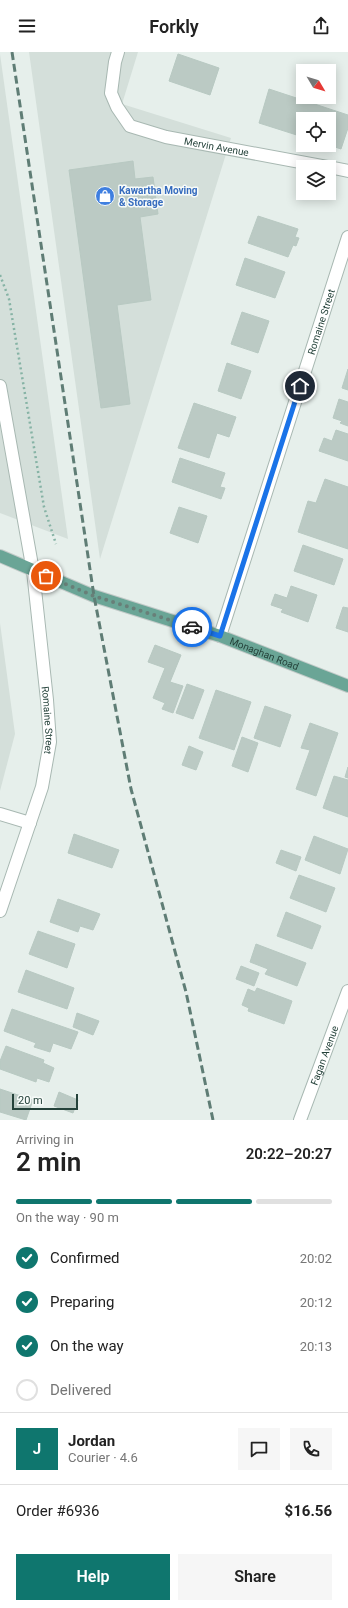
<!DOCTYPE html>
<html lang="en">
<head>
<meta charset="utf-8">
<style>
  body { margin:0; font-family:Roboto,sans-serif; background:#f6f6f6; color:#222; height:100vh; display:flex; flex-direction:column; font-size:15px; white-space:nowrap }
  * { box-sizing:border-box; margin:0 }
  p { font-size:13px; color:#767676 }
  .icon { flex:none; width:22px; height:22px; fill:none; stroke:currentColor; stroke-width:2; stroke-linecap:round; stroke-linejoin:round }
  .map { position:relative; height:1068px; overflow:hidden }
  .panel { display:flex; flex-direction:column; background:#fff; flex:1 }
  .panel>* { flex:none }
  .needle { width:26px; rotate:128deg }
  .controls { position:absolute; left:296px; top:12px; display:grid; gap:8px }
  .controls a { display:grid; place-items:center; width:40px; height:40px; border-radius:0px; background:#fff; box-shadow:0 2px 10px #0003; font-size:20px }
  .scale { position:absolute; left:12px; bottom:10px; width:66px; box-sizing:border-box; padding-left:4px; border:2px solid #24423a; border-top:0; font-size:11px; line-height:14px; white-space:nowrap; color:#24423a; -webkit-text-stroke:3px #f7fbf9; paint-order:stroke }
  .pin { position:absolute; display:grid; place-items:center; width:34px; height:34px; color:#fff; margin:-17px; border:2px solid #fff; border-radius:50%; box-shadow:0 1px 4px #0007 }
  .courier { position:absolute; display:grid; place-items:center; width:40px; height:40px; margin:-20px; border:3px solid #1a73e8; border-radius:50%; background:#fff; color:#222; box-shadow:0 1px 5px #0007 }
  .head em { font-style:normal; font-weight:600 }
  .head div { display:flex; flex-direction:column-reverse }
  .head { display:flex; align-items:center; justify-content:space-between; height:68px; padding:0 16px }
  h1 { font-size:26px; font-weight:600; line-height:30px }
  .bar { display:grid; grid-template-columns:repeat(4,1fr); gap:6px 4px; align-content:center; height:48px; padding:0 16px }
  .bar i { height:5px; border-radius:3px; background:#e0e0e0 }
  .bar .current { background:#0f766e }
  .bar p { grid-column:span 4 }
  .line { display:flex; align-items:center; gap:10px; padding:0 16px; border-top:1px solid #e0e0e0 }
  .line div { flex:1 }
  .round { display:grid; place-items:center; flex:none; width:42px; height:42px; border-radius:0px; background:#f6f6f6 }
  ol { padding:0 16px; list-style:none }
  li { display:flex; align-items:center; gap:12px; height:44px }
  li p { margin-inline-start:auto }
  li .icon { padding:4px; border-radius:50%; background:#0f766e; color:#fff; stroke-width:4 }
  li:last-child { color:#767676 }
  li i { width:22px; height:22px; border:2px solid #e0e0e0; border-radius:50% }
  .cta { display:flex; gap:8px; margin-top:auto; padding:8px 16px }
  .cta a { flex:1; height:46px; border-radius:0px; background:#0f766e; color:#fff; font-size:16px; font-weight:600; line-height:46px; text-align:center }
  .cta a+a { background:#f6f6f6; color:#222 }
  header { display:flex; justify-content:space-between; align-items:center; height:52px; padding:0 16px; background:#fff; font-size:18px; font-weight:600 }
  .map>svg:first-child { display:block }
</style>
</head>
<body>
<header><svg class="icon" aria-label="menu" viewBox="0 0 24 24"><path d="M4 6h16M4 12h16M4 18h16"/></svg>Forkly<svg class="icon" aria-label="share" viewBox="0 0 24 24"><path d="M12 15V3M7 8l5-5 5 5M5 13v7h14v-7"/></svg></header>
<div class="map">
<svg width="348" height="1068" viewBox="0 0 348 1068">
  <rect width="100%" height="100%" fill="#e6efeb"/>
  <path fill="#d4dfda" d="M29,0H138L122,52L231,86L100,507Z
    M0,2L68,487L0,461Z
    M0,571L15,682L0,739Z"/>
  <path fill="#bbcac4" stroke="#b8c9c2" d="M178,2L219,16L210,43L169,29Z
    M269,37L348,63V76L341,97L329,93V67H303V85L259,71Z
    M133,109L135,127L153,125L158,162L140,165L151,248L117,253L130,352L101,356L69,118Z
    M258,164L298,177L295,185L299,186L296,194L293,193L288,205L248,191Z
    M245,206L285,220L275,246L236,233Z
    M242,260L269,269L258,301L231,292Z
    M227,311L251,319L241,347L218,339Z
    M348,317V338L342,336Z
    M339,347L348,350V374L340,371L342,369L333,366Z
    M194,351L236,365L229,385L217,381L209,406L178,396Z
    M336,378L348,382V409L319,399L324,386L332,389Z
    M180,406L225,421L220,435L225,436L221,447L172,430Z
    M325,427L348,435V497L298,480L308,449L316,451Z
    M179,455L207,464L198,491L170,481Z
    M303,493L343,507L334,533L294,519Z
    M291,534L317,543L308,570L281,560L283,557L271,553L275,542L287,546Z
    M343,555L348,556V580L336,576Z
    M155,593L181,603L170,630L183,634L173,661L162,657L165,651L153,646L165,616L148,610Z
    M187,632L204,638L193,667L176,661Z
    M216,638L251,650L234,698L199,686Z
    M265,654L291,663L280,695L254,686Z
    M310,671L338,681L316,744L296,737L310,698L301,696Z
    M242,685L258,691L248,720L232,714Z
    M189,694L203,700L196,718L182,713Z
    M348,715V726L345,725Z
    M334,724L348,728V765L323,756Z
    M74,782L119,798L112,816L68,801Z
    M314,784L348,797L340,822L305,808Z
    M281,798L301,805L296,819L276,811Z
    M299,823L335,836L326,860L290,846Z
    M58,847L100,862L93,878L80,874L78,880L50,870Z
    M286,860L321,874L312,897L277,884Z
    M38,879L75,892L67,916L29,902Z
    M256,892L306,911L297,934L265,922L268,917L250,910Z
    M241,914L259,921L254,934L236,927Z
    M26,918L74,936L67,957L18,940Z
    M257,936L292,949L284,972L248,959L249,956L242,953L248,937L255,940Z
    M12,957L78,980L71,997L53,991L50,1000L34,995L36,991L4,979Z
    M77,961L99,969L93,983L73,975Z
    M6,994L44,1008L43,1011L54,1016L49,1030L37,1026L36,1030L0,1017V1009Z
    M0,1037L33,1048L26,1068L0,1060Z
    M59,1040L78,1048L73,1061L54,1054Z"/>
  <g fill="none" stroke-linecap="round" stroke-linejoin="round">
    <defs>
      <g id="minor">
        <path id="s1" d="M118,0L115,10L111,41L117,55L130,74L166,85L327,115"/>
        <path d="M329,115L348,119"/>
        <path id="s2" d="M0,334L33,519L47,648L50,690L42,735L0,859"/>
        <path id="s3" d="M220,584L348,185"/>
        <path d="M0,762L30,771"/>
        <path id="s4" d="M300,1068L348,939"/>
      </g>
      <g id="major">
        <path id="s5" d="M0,504L94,544L220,584L348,634"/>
      </g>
    </defs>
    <use href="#minor" stroke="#a8b8b2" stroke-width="14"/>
    <use href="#major" stroke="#c2cac8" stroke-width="14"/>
    <path stroke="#86b3a5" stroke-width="2.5" stroke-dasharray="2 3" stroke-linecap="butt" d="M0,223L9,247L44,455L56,492"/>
    <use href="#minor" stroke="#fff" stroke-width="12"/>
    <use href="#major" stroke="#6aa596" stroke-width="12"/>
    <path stroke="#5f7d75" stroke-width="3" stroke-dasharray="8 4" stroke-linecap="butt" d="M12,0L94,544L131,737L186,940L213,1068"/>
  </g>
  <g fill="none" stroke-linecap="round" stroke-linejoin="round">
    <path stroke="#687f78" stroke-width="4" stroke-dasharray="0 7.2" d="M46,524L94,544L192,575"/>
    <path stroke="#1a73e8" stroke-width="5" d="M192,575L220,584L300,334"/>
  </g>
  <defs>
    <symbol id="shop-disc" viewBox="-11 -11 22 22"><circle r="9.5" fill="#3f7fe0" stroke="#f7fbf9"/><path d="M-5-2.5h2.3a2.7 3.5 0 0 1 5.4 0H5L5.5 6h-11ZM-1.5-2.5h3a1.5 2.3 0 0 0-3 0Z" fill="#fff"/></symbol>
  </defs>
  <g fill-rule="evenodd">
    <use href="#shop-disc" x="94" y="133" width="22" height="22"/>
  </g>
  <g text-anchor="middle" stroke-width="3" stroke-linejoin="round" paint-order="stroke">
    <g font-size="10" fill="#24423a" stroke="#f7fbf9">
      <text dy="4" stroke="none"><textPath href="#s1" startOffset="169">Mervin Avenue</textPath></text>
      <text dy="4" stroke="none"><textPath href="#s3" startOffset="330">Romaine Street</textPath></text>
      <text dy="4" stroke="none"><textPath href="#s5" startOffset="282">Monaghan Road</textPath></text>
      <text dy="4" stroke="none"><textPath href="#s2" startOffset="338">Romaine Street</textPath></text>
      <text dy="4" stroke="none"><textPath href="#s4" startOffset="69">Fagan Avenue</textPath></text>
    </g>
    <g font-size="10" font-weight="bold" fill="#366cbe" stroke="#f7fbf9" text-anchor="start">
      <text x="119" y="142">Kawartha Moving<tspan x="119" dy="12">&amp; Storage</tspan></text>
    </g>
  </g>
</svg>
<div class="controls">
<a><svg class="needle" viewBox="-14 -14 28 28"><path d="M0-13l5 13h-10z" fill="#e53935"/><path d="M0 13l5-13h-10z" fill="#767676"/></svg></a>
<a><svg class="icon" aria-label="locate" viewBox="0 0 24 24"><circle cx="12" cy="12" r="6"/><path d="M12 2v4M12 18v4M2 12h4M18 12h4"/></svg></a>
<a><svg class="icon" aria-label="layers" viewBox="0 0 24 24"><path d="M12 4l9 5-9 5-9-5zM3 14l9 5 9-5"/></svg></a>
</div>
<div class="scale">20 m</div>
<div class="pin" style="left:46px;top:524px;background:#ea580c"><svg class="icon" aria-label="bag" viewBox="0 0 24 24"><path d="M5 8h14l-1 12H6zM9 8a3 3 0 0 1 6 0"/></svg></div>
<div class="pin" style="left:300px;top:334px;background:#1f2937"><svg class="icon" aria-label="home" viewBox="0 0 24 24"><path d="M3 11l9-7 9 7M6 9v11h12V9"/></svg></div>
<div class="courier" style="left:192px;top:575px"><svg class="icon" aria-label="car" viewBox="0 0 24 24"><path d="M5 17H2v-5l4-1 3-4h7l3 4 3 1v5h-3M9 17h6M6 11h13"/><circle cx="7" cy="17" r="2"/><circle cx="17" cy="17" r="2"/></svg></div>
</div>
<section class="panel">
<div class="head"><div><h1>2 min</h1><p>Arriving in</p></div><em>20:22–20:27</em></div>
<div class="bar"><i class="current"></i><i class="current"></i><i class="current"></i><i></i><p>On the way · 90 m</p></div>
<ol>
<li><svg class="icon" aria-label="check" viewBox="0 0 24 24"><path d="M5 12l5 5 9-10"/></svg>Confirmed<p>20:02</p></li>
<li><svg class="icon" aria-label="check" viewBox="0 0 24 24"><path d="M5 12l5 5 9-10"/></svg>Preparing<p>20:12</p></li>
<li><svg class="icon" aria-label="check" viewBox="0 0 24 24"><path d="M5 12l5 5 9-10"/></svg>On the way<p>20:13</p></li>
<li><i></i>Delivered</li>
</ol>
<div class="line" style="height:72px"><b class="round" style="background:#0f766e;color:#fff">J</b><div><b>Jordan</b><p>Courier · 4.6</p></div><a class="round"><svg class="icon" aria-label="chat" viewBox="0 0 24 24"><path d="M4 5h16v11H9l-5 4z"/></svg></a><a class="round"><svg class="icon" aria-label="phone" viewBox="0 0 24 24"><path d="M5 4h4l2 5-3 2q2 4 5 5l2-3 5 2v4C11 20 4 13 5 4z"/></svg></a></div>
<div class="line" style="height:52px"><div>Order #6936</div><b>$16.56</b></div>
<div class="cta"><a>Help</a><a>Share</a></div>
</section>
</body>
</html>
